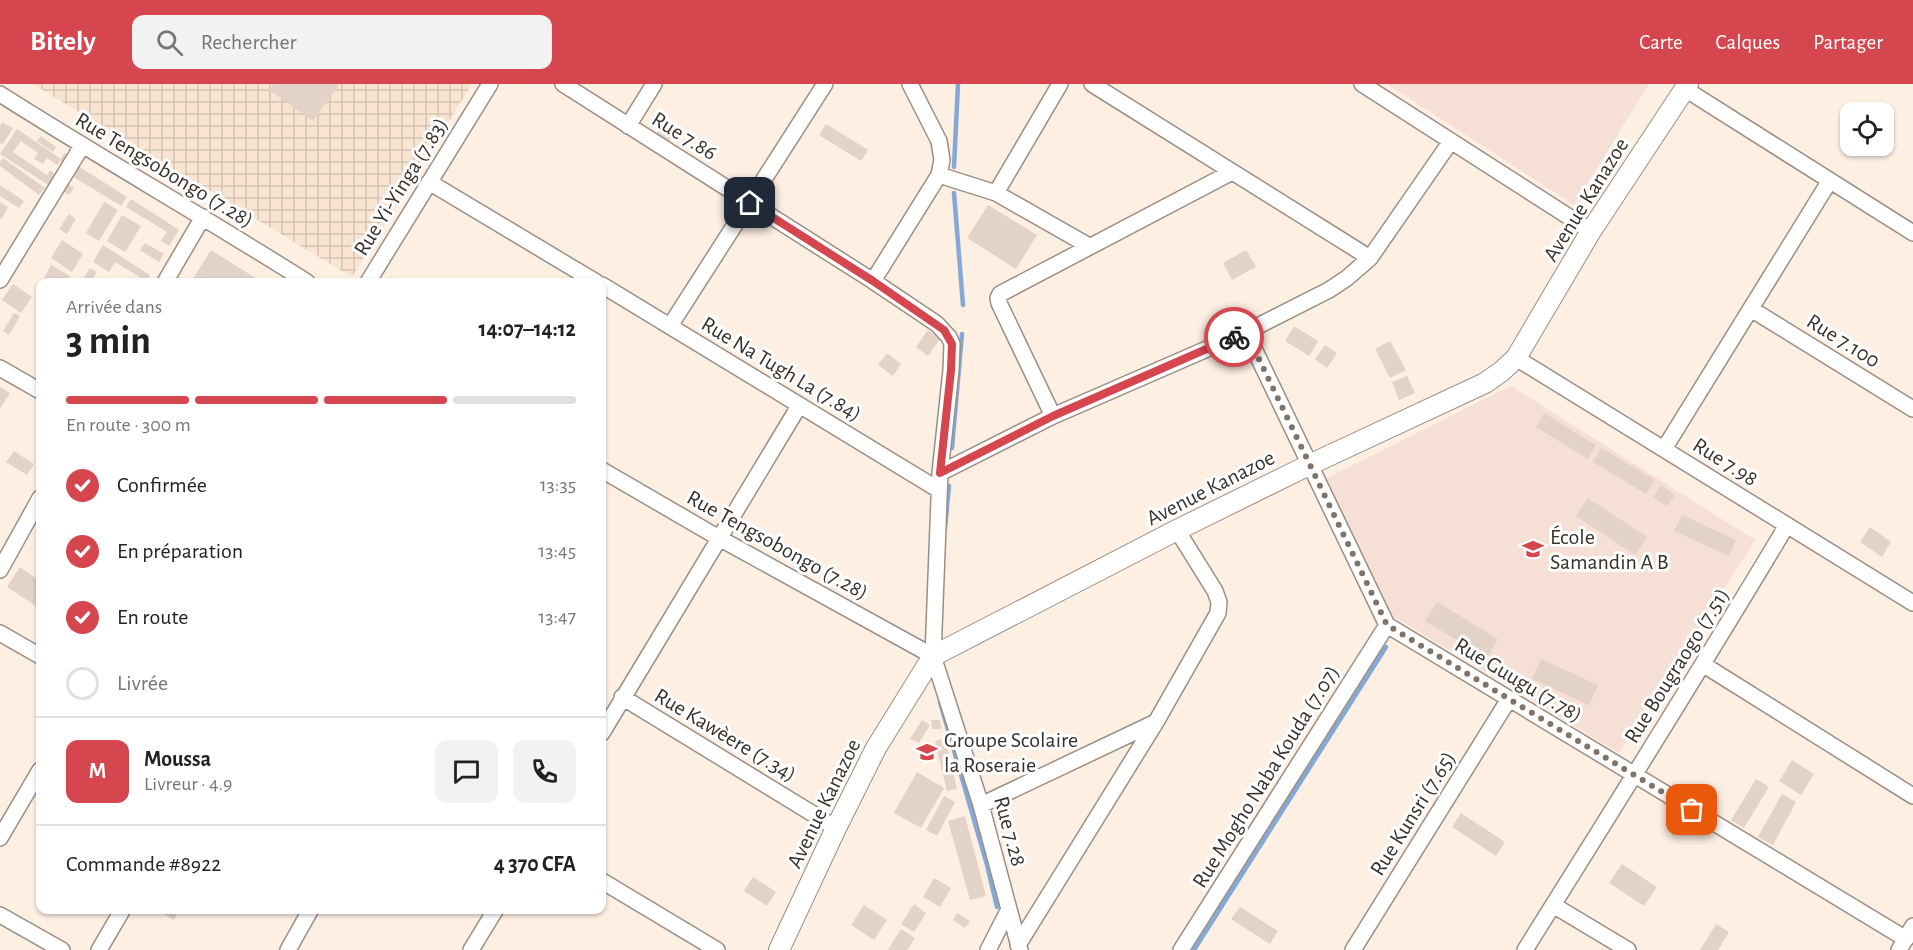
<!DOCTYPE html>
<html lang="fr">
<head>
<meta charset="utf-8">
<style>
  body { margin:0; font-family:"Alegreya Sans",sans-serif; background:#f2f2f2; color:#222; height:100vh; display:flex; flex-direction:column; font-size:22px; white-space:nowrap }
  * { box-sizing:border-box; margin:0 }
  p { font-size:20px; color:#767676 }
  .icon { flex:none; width:33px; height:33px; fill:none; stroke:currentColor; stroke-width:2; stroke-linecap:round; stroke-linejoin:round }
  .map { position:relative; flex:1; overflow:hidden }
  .sheet { position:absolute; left:36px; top:194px; width:570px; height:636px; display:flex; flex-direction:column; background:#fff; border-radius:12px; box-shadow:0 2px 4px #0004 }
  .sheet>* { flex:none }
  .controls { position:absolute; left:1840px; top:18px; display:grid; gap:12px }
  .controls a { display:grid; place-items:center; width:54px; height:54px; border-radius:12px; background:#fff; box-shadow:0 2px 4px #0004; font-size:30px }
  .pin { position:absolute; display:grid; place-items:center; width:51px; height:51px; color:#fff; margin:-26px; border-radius:12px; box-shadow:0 3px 9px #0006 }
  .courier { position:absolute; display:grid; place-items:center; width:60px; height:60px; margin:-30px; border:4px solid #d6464e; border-radius:50%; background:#fff; color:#222; box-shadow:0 2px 8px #0007 }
  .overview em { font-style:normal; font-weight:600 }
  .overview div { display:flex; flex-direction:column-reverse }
  .overview { display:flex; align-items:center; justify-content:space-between; height:102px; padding:0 30px }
  h1 { font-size:39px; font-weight:600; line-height:45px }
  .bar { display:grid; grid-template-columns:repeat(4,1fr); gap:9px 6px; align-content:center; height:72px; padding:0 30px }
  .bar i { height:8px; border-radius:4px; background:#e0e0e0 }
  .bar .on { background:#d6464e }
  .bar p { grid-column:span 4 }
  .line { display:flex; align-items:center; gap:15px; padding:0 30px; border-top:2px solid #e0e0e0 }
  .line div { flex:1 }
  .round { display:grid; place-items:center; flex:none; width:63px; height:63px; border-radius:12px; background:#f2f2f2 }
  ol { padding:0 30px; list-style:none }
  li { display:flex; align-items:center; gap:18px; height:66px }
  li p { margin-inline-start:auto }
  li .icon { padding:6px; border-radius:50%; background:#d6464e; color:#fff; stroke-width:4 }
  li:last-child { color:#767676 }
  li i { width:33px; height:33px; border:3px solid #e0e0e0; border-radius:50% }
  header { display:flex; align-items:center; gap:36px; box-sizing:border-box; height:84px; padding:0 30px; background:#d6464e; color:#fff }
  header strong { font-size:28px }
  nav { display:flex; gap:33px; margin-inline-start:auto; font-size:21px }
  .search { width:420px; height:54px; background:#f2f2f2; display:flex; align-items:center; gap:15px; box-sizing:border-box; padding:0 21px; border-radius:12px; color:#767676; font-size:22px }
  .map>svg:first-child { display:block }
</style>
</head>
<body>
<header>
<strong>Bitely</strong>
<div class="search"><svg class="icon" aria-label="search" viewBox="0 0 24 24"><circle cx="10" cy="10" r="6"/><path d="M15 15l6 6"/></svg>Rechercher</div>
<nav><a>Carte</a><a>Calques</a><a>Partager</a></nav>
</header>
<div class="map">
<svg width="1913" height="866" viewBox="0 0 1913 866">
  <defs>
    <pattern id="industrial-grid" width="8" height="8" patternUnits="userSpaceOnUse" patternTransform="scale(1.5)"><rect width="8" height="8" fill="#f9e3d1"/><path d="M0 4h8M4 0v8" fill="none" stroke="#d6c3b4"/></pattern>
  </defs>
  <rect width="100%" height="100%" fill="#feefe3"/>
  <path fill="url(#industrial-grid)" d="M33,0H472L352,193Z"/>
  <path fill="#f6dfd5" d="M1387,0H1649L1574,121Z
    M1511,302L1755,456L1619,669L1393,532L1325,395Z"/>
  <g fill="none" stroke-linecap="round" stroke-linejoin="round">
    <path stroke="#85a9d6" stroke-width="4.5" d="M954,83L958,0
      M954,109L963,221
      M952,364L962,250
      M945,444L949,402
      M940,618L987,781L997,823
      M1194,866L1386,563"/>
  </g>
  <path fill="#e2d2c7" d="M274,0H339L313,37L269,6Z
    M2,38L13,44L3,60L0,59V42Z
    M826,40L868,66L861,77L819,51Z
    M660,44L673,52L669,59L656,51Z
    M17,45L61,75L64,69L68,72L65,79L60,77L57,81L47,74L43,80L34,75L38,69L21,57L13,68L47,91L50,86L57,91L50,102L0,70Z
    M41,52L56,63L53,68L37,57Z
    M3,74L45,104L39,111L0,82V78Z
    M78,82L127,113L121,122L72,92Z
    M67,100L74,104L69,111L63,107Z
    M0,101L24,117L19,124L0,112Z
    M131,115L179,146L169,162L161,157L167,148L126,123Z
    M0,118L8,123L2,135L0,134Z
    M104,118L118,126L99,157L86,149Z
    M988,121L1037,151L1016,185L967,154Z
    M69,130L76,135L67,150L59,145Z
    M122,131L141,142L125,168L107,157Z
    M62,156L83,170L72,188L51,174Z
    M145,159L164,170L159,178L140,166Z
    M103,161L150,191L146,197L115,178L109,188L93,178Z
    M211,166L259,196L258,198H191Z
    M1246,166L1256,183L1232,196L1223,179Z
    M51,181L70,192L66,198H42Z
    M90,184L97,188L91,198H87L83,195Z
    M13,200L32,213L21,229L2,216Z
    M14,229L20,232L9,251L3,247Z
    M1294,242L1318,257L1309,272L1285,257Z
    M928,246L940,255L928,272L916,263Z
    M1390,257L1406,286L1390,294L1375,265Z
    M1325,261L1337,269L1327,284L1315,275Z
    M887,269L901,280L893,292L878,281Z
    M1407,292L1415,309L1399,316L1392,298Z
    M0,303L10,309L0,325Z
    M1544,329L1596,361L1588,375L1536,343Z
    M1601,364L1655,396L1646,410L1593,378Z
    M14,367L34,380L27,391L6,378Z
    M1661,401L1675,411L1667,422L1653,413Z
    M1588,414L1647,453L1635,471L1576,432Z
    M1682,431L1736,456L1729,472L1674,447Z
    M1870,443L1891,458L1882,473L1860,458Z
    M20,483L40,497V515L36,522L7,503Z
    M1437,518L1498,555L1487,574L1425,537Z
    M1541,575L1598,601L1589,621L1532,595Z
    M922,636L930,641L919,659L910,655Z
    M931,636H940L941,645H932Z
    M945,654L957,705L947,707L935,657Z
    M1792,676L1814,690L1801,711L1779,697Z
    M917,688L944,704L921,744L894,729Z
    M1756,695L1769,703L1744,744L1731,736Z
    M1782,710L1796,718L1773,761L1758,753Z
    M944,712L955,718L937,752L926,746Z
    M1461,729L1505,758L1496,772L1452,743Z
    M965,732L986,812L970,816L948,737Z
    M1622,780L1657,803L1644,822L1609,799Z
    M753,793L776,808L767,822L744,807Z
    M934,794L951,804L940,823L923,813Z
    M914,820L926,829L914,848L901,840Z
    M864,821L887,836L874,856L851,841Z
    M1240,823L1278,847L1270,860L1231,835Z
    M156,825H180L174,836Z
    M957,829L970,837L965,844L953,836Z
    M1716,840L1729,848L1718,866H1700Z
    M901,845L915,854L907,866H888Z"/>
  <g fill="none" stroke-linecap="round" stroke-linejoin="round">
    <defs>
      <path id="minor" d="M563,0L873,197L937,240L949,253L952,260L951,286L940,389L933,572L981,721L1020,866
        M1092,0L1370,174
        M1362,0L1591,147
        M1685,5L1913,149
        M0,10C101,74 206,134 307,198
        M628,42L654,0
        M939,91L996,109L1089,162
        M429,98L596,198
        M996,109L1060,0
        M0,196L82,62
        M873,197L939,91L942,76L939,57L910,0
        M165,198L203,133
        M368,198L490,0
        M602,201L939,406
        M1751,225L1913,325
        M670,242L825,0
        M1246,248L1387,541L1906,855
        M1516,274L1913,519
        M0,284L40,307
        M1053,332L999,219L998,214L1000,210L1232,88
        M1664,365L1829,98
        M602,386L719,454L933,572
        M940,389L1053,332L1246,248L1329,206L1347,194L1370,174L1451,57
        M0,486L40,414
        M0,549L40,572
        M1704,581L1913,712
        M622,613L836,744
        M602,649L799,322
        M981,721L1156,638
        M0,754L40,686
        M602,797L717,866
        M1553,821L1628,866
        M0,831L62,866
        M1018,861L1156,638L1218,529L1219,518L1215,507L1177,446
        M99,866L123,825
        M288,866L311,825
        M471,866L496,825
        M988,866L1009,825
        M1181,866L1387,541
        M1353,866L1509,615
        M1525,866C1613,725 1702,584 1787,441
        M1899,866L1913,842"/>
      <path id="tertiary" d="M779,866L836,744L876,664L933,572L1177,446L1309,381L1485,299L1502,287L1516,274L1591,147L1688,0"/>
    </defs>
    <use href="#minor" stroke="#9c8e82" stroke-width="18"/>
    <use href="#tertiary" stroke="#9c8e82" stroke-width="22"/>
    <use href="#minor" stroke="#fff" stroke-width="15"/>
    <use href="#tertiary" stroke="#fff" stroke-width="20"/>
  </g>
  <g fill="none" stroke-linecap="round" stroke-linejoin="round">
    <path stroke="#7d746c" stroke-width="6" stroke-dasharray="0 10.8" d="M1234,253L1246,248L1387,541L1692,726"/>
    <path stroke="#d6464e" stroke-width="8" d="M750,119L873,197L944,246L952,260L951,286L940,389L1053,332L1234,253"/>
  </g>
  <defs>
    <symbol id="school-bare" viewBox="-9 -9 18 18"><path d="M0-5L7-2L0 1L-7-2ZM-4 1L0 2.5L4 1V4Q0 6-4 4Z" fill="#d6464e" stroke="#fff" stroke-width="2.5" paint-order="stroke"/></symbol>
  </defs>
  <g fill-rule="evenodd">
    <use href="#school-bare" x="1518" y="450" width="30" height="30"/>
    <use href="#school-bare" x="912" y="653" width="30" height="30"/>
  </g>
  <g text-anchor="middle" stroke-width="6" stroke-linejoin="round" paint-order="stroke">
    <g font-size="22" fill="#37312c" stroke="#fff">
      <text transform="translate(685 51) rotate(32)" y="8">Rue 7.86</text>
      <text transform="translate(165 85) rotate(31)" y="8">Rue Tengsobongo (7.28)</text>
      <text transform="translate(400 102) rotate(-58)" y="8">Rue Yi-Yinga (7.83)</text>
      <text transform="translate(1585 115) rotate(-58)" y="8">Avenue Kanazoe</text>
      <text transform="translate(1844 256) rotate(32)" y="8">Rue 7.100</text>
      <text transform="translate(782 284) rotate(31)" y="8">Rue Na Tugh La (7.84)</text>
      <text transform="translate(1726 377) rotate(32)" y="8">Rue 7.98</text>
      <text transform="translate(1210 403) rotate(-27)" y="8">Avenue Kanazoe</text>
      <text transform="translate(778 460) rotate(29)" y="8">Rue Tengsobongo (7.28)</text>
      <text transform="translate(1676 581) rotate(-58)" y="8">Rue Bougraogo (7.51)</text>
      <text transform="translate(1519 595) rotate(31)" y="8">Rue Guugu (7.78)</text>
      <text transform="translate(726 650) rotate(31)" y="8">Rue Kawèere (7.34)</text>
      <text transform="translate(1265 692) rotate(-58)" y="8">Rue Mogho Naba Kouda (7.07)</text>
      <text transform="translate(823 719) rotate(-64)" y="8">Avenue Kanazoe</text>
      <text transform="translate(1412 729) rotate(-58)" y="8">Rue Kunsri (7.65)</text>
      <text transform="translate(1011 747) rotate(75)" y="8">Rue 7.28</text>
    </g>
    <g font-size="22" fill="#37312c" stroke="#fff" text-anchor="start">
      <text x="1550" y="460">École<tspan x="1550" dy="25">Samandin A B</tspan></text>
      <text x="944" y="663">Groupe Scolaire<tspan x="944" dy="25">la Roseraie</tspan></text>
    </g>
  </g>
</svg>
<div class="controls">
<a><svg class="icon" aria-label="locate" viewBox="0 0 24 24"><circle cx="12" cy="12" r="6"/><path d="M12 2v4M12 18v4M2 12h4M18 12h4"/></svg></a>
</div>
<div class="pin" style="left:1692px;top:726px;background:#ea580c"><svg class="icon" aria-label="bag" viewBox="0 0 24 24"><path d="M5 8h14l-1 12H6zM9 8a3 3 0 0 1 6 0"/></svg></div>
<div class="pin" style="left:750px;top:119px;background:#1f2937"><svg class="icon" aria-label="home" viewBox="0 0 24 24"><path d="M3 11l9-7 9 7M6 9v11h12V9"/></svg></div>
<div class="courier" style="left:1234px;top:253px"><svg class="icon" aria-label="bike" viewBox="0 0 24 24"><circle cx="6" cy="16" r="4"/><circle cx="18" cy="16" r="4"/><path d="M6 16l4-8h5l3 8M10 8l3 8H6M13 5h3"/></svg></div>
<section class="sheet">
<div class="overview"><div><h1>3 min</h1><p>Arrivée dans</p></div><em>14:07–14:12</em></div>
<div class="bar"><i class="on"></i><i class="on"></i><i class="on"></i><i></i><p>En route · 300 m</p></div>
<ol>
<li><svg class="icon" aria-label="check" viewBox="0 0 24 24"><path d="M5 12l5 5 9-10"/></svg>Confirmée<p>13:35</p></li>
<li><svg class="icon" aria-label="check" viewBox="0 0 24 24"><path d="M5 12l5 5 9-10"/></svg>En préparation<p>13:45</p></li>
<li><svg class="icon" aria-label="check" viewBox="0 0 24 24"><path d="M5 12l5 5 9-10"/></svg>En route<p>13:47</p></li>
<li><i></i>Livrée</li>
</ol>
<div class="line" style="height:108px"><b class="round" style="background:#d6464e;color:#fff">M</b><div><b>Moussa</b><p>Livreur · 4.9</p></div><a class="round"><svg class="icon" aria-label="chat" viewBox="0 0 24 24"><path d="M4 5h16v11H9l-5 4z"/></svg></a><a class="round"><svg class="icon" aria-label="phone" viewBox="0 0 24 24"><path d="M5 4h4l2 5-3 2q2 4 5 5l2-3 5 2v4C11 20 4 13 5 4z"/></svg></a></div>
<div class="line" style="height:78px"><div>Commande #8922</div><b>4 370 CFA</b></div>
</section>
</div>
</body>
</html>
